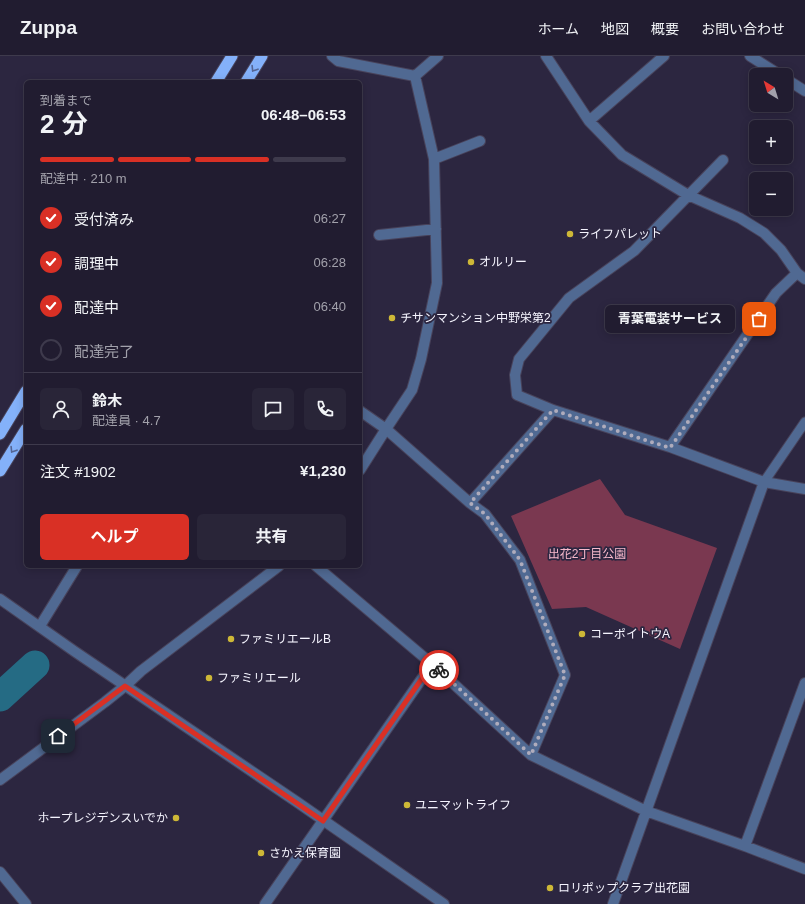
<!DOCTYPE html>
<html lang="ja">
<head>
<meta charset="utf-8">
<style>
  body { margin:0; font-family:Arial,"Noto Sans JP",sans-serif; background:#292538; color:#f1f3f6; height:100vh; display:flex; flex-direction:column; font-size:15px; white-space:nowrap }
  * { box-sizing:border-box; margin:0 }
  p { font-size:13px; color:#a2a1ab }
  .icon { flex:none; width:22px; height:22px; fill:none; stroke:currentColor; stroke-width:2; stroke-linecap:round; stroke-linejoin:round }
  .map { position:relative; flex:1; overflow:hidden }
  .drawer { position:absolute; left:24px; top:24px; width:338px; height:488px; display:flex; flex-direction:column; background:#211c30; border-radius:6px; box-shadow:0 2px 10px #0003,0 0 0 1px #3e3a4c }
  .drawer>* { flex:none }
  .needle { width:26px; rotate:322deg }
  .controls { position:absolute; left:749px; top:12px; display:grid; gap:8px }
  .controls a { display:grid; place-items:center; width:44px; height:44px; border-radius:6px; background:#211c30; box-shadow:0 2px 10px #0003,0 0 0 1px #3e3a4c; font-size:20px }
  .pin { position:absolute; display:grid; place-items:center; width:34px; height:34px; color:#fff; margin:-17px; border-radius:8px; box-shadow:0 2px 6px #0006 }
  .courier { position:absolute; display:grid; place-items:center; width:40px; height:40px; margin:-20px; border:3px solid #d93025; border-radius:50%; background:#fff; color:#222; box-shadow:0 1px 5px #0007 }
  .bubble { position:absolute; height:28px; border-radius:6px; background:#211c30; box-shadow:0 2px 10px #0003,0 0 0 1px #3e3a4c; font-size:13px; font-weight:700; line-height:28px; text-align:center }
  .head em { font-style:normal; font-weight:700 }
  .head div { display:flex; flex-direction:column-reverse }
  .head { display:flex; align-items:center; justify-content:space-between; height:68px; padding:0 16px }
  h1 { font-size:26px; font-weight:700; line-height:30px }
  .bar { display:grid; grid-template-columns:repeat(4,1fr); gap:6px 4px; align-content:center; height:48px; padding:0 16px }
  .bar i { height:5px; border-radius:3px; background:#3e3a4c }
  .bar .selected { background:#d93025 }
  .bar p { grid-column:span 4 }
  .line { display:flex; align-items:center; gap:10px; padding:0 16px; border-top:1px solid #3e3a4c }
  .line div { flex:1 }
  .round { display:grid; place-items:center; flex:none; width:42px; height:42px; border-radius:6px; background:#292538 }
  ol { padding:0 16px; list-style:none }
  li { display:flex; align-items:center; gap:12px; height:44px }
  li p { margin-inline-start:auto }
  li .icon { padding:4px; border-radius:50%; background:#d93025; color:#fff; stroke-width:4 }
  li:last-child { color:#a2a1ab }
  li i { width:22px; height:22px; border:2px solid #3e3a4c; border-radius:50% }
  .cta { display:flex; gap:8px; margin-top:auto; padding:8px 16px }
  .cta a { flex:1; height:46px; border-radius:6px; background:#d93025; color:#fff; font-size:16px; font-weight:700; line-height:46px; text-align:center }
  .cta a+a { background:#292538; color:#f1f3f6 }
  header { display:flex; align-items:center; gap:24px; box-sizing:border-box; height:56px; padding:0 20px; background:#211c30; border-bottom:1px solid #3e3a4c }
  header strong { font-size:19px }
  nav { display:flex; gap:22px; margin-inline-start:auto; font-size:14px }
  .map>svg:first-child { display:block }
</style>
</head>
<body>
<header>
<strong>Zuppa</strong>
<nav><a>ホーム</a><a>地図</a><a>概要</a><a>お問い合わせ</a></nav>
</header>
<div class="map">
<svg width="805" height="848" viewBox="0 0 805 848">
  <rect width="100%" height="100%" fill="#2c2640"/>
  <path fill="#7a3850" d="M600,423L625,459L717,492L680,593L586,551L552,553L511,460Z"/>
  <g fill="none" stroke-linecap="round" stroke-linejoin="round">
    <path stroke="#256b84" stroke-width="29" d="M0,641L35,609"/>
    <defs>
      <path id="service" d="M764,426L805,366"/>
      <path id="minor" d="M332,0L338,5L415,20
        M546,0L589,65L622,99L688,139L740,162L764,177L781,194L797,217L805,223
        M750,0L780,19
        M415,20L438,0
        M786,23L805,35
        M589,65L664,0
        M434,103L480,85
        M723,104L634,195L569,242L519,303L515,319L517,339L553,354L670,391L764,426L805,433
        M379,179L436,173
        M360,355L386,373L470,447L485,458L520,504L565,619L531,699
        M670,391L776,237L797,217
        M360,414L386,373L412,334L421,303L437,227L434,103L415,20
        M470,447L553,354
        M316,510L432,608L531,699L646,755L745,790L805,813
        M40,570L77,510
        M0,724L105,646L125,630L141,615L279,510
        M745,790L805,627
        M0,816L26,848
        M265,848L432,608
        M613,848L764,426"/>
      <path id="tertiary" d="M0,543L74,595L297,746L444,848"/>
      <path id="trunk" d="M216,26L232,0
        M246,26L262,0
        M0,378L26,335
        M0,415L26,373"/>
    </defs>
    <use href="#service" stroke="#48435b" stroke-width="11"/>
    <use href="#minor" stroke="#48435b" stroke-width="12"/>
    <use href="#tertiary" stroke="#48435b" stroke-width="12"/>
    <use href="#trunk" stroke="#48435b" stroke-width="13"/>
    <use href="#service" stroke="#506992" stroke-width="9"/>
    <use href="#minor" stroke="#506992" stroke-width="10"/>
    <use href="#tertiary" stroke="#506992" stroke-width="10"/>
    <use href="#trunk" stroke="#84b1fa" stroke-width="11"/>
  </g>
  <defs><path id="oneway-chevron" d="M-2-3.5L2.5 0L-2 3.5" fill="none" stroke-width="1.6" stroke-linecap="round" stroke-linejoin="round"/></defs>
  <g stroke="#546594">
    <use href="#oneway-chevron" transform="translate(254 13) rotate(122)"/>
    <use href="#oneway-chevron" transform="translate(13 394) rotate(122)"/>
  </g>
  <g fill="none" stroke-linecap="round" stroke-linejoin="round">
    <path stroke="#afacbc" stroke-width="4" stroke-dasharray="0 7.2" d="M439,614L531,699L565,619L520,504L485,458L470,447L553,354L670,392L759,263"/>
    <path stroke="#d93025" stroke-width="5" d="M58,680L125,630L323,765L432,608L439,614"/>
  </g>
  <g fill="#ceb837" stroke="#2c2640" stroke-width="1.5">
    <circle cx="570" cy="178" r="4"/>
    <circle cx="471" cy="206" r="4"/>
    <circle cx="392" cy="262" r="4"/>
    <circle cx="582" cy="578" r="4"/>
    <circle cx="231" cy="583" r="4"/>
    <circle cx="209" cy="622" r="4"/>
    <circle cx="407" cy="749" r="4"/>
    <circle cx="176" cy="762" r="4"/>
    <circle cx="261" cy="797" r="4"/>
    <circle cx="550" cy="832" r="4"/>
  </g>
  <g text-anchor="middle" stroke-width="3.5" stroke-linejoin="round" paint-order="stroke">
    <g font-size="12" fill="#f5f4fe" stroke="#2c2640" text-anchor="start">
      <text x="578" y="182">ライフパレット</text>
      <text x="479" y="210">オルリー</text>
      <text x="400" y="266">チサンマンション中野栄第2</text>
      <text x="590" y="582">コーポイトウA</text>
      <text x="239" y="587">ファミリエールB</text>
      <text x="217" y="626">ファミリエール</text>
      <text x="415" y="753">ユニマットライフ</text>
      <text x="168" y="766" text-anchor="end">ホープレジデンスいでか</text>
      <text x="269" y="801">さかえ保育園</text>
      <text x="558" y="836">ロリポップクラブ出花園</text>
    </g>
    <g font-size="12" fill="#f9b9cc" stroke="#2c2640">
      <text x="587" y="502">出花2丁目公園</text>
    </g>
  </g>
</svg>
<div class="controls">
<a><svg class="needle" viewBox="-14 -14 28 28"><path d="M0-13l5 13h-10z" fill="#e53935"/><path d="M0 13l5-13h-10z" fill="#a2a1ab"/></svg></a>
<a>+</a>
<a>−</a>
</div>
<div class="pin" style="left:759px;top:263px;background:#ea580c"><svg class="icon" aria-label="bag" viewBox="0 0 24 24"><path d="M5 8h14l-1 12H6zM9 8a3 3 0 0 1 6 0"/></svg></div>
<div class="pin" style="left:58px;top:680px;background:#1f2937"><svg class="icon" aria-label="home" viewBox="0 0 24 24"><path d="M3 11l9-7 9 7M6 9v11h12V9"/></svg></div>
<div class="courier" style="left:439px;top:614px"><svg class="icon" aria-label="bike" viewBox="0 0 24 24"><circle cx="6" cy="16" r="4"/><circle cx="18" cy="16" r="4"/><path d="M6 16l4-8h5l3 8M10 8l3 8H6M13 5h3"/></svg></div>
<div class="bubble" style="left:605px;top:249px;width:130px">青葉電装サービス</div>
<section class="drawer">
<div class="head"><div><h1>2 分</h1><p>到着まで</p></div><em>06:48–06:53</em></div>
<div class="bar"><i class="selected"></i><i class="selected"></i><i class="selected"></i><i></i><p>配達中 · 210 m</p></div>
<ol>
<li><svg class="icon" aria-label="check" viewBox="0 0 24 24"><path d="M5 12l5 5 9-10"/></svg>受付済み<p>06:27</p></li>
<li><svg class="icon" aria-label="check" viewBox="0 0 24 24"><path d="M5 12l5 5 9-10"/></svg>調理中<p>06:28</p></li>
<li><svg class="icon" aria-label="check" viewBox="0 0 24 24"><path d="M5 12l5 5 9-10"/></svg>配達中<p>06:40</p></li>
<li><i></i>配達完了</li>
</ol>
<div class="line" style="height:72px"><a class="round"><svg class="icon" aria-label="person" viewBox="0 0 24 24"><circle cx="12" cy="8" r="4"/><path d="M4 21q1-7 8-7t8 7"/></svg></a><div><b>鈴木</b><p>配達員 · 4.7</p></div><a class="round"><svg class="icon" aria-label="chat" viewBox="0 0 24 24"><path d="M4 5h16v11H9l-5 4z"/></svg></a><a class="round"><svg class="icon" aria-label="phone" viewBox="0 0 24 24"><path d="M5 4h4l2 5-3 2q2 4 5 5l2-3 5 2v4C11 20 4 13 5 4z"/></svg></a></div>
<div class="line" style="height:52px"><div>注文 #1902</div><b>¥1,230</b></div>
<div class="cta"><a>ヘルプ</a><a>共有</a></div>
</section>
</div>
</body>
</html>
